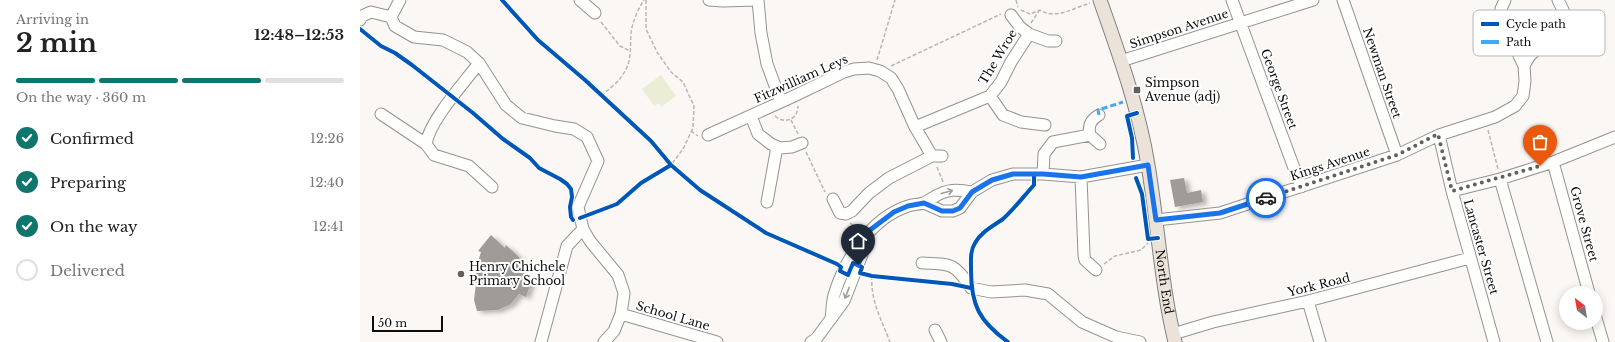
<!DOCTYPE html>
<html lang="en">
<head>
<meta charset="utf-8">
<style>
  body { margin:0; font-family:"Libre Baskerville",serif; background:#f2f2f2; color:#222; height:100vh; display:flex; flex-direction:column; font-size:15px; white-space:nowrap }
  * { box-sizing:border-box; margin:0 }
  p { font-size:13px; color:#767676 }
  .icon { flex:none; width:22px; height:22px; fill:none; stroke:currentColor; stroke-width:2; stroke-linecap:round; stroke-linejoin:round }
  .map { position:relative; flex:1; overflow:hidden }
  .drawer { display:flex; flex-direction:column; background:#fff; width:360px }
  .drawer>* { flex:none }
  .needle { width:26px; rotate:329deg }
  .buttons { position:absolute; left:1199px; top:286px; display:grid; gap:8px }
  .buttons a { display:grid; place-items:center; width:44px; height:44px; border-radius:50%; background:#fff; box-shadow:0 2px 10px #0003; font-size:20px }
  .scale { position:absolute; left:12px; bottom:10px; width:71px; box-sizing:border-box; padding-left:4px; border:2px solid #0e0e0e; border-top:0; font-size:11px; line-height:14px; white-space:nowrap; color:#0e0e0e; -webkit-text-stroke:3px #fff; paint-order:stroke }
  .pin { position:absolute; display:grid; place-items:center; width:34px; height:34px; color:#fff; margin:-41px -17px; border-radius:50% 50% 50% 0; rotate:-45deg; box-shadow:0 0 4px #0007 }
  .pin .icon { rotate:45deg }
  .courier { position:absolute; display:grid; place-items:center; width:40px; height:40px; margin:-20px; border:3px solid #1a73e8; border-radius:50%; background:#fff; color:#222; box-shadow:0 1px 5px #0007 }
  .headline em { font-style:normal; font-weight:800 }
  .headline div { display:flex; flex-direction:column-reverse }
  .headline { display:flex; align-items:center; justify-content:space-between; height:68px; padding:0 16px }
  h1 { font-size:26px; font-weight:800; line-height:30px }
  .bar { display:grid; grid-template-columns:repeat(4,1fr); gap:6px 4px; align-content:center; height:48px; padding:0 16px }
  .bar i { height:5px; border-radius:3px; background:#e0e0e0 }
  .bar .selected { background:#0f766e }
  .bar p { grid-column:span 4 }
  ol { padding:0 16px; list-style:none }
  li { display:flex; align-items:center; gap:12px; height:44px }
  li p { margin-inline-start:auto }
  li .icon { padding:4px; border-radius:50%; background:#0f766e; color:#fff; stroke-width:4 }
  li:last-child { color:#767676 }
  li i { width:22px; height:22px; border:2px solid #e0e0e0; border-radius:50% }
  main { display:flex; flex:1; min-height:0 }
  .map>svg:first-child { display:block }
</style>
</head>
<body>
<main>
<section class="drawer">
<div class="headline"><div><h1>2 min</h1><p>Arriving in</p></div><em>12:48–12:53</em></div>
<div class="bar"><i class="selected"></i><i class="selected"></i><i class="selected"></i><i></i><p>On the way · 360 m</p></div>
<ol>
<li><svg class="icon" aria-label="check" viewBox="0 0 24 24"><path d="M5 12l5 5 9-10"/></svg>Confirmed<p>12:26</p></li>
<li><svg class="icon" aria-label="check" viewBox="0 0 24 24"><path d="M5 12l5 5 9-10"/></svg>Preparing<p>12:40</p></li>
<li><svg class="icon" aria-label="check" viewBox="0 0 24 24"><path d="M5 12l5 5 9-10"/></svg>On the way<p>12:41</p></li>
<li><i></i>Delivered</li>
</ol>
</section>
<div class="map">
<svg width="1255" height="342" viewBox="0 0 1255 342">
  <defs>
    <filter id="shadow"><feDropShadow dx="4.5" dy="2.5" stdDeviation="2" flood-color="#0004"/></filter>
  </defs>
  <rect width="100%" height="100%" fill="#faf7f4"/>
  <path fill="#ebeed5" d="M301,75L316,96L301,107L299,103L294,106L282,89Z"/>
  <path fill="#9e9b99" filter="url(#shadow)" d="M824,178L827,193L841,190L843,202L815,207L810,180Z
    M131,235L145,248L146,245L159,257L163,270L162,279L171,282L166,297L159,294L151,304L138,310L117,311L114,300L116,283L112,281L121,252L118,251Z"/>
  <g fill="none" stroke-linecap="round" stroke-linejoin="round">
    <defs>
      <path id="minor" d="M220,0L235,13
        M349,0L363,1L397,0
        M398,0L401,33L407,64L421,102
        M872,0L941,187
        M983,0L1037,155
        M31,17L40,0
        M0,20L2,16L11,12L31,17L35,26L54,37L83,40L107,52L119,63L146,105L162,118L195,126L214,129L227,137L238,161L218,207L223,229L230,241L258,275L264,293L261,314L254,331L244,342
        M669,34L688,41H696
        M761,61L953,0
        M119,63C104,83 70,120 66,144L74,155L109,166L132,187
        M1164,66C1167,60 1169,55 1175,51C1187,42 1212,41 1207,20C1205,13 1201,6 1198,0
        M630,96L643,115L661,122L685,125
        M21,114L66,144
        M391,116L398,134L411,144L420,148L432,147L442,143
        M555,127L630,96L641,82L651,62L669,34L660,27L651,15
        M348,135L434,96L484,72L494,69L509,68L520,71L531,78L538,89L555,127L572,156
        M730,135L740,144
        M1079,135L1092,191L1134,342
        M1193,162L1229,293
        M683,174L684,154L693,142L730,135C728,126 730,120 739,115
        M721,177L724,255L725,260L736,270
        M1140,179L1187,342
        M1092,191L1140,179L1193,162L1255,137
        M473,199L480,213L486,214L492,211L509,193L529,178L572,156H582
        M407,202L417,147
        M564,203L582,211H593L600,208L612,192L632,180L653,174H683L721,177L788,165
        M796,220L860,213L1037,155L1079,135L1135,117L1155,106L1163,96L1165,81L1164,66L1143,22L1141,9L1145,0
        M562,263C591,264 595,263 611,288L631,292L665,290L688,294L722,322L756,337L780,342
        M948,301L960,342
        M261,314L357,342
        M1236,318L1243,342
        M471,319C472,311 472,302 474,295C485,259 511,218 548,206C553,204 558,205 563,203C567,202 570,199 574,197C587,189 597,189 612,192
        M575,330L581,342
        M813,334L853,322L948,301L1110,258
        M181,342L207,246L223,229
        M451,342L456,339L484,301L502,255L501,243"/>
      <g id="major">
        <path id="s1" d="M740,0C759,54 779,109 788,165C798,224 801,284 815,342"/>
      </g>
    </defs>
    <use href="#minor" stroke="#949392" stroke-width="13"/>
    <use href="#major" stroke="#82807f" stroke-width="15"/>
    <path stroke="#b8b7b7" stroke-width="1.5" stroke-dasharray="4 2" stroke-linecap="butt" d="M286,0V29L297,52L311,72L323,82L334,106L333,128L323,149L311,165
      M656,0L658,7
      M661,10L670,14L680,10C695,20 714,8 730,3
      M241,22L260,46L270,51
      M671,23L679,11
      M517,60L535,0
      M531,66L641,14
      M241,95C250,89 260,81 265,71C272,60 270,44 271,32C273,21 278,9 284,0
      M415,116C425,125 438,119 438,106
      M431,120L438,134
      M1128,130L1138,169
      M331,131L338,136
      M446,152L465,192
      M577,167L583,182
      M490,223L498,229
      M744,264L755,256L781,250L788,243
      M512,276C510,300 522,321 530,342"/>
    <use href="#minor" stroke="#fefefd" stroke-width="11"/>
    <use href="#major" stroke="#ebe3da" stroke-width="13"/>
    <path stroke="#3fa9f5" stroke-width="3" stroke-dasharray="6 3" stroke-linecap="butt" d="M739,115L738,110L763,102"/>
    <defs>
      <path id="cycleway" d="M142,0L178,40L225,80L291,141L311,165L340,190L406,233L477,264L481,267L480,271L488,275L493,263L502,267L500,273L512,276L592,284L611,288
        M0,29L21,46L35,53L52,65L113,113L143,139L170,158L179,168L200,179L207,184L211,189L212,197L210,207L211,217L213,220
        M773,158L772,138L767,116L777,113
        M776,178L782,194L788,239L798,238
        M220,218L257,204L281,183L311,165
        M648,342C619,321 611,305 611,270C611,260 610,251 615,243C621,232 633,226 643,219C654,209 664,196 674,185V174"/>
    </defs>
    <use href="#cycleway" stroke="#fff" stroke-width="6"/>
    <use href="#cycleway" stroke="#0057b8" stroke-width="4"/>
  </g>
  <defs><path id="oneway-shaft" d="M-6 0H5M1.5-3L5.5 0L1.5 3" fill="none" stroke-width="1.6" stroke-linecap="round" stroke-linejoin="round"/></defs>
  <g stroke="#9e9e9d">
    <use href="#oneway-shaft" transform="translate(587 192) rotate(-15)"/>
    <use href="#oneway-shaft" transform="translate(487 293) rotate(111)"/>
  </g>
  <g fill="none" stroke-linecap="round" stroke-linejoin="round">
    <path stroke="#61605e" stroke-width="4" stroke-dasharray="0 7.2" d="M906,198L1037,155L1078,134L1092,191L1180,166"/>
    <path stroke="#1a73e8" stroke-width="5" d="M498,265L502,255L501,243L510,230L534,212L548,206L564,203L582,211H593L600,208L612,192L632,180L653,174H683L721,177L788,165L796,220L860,213L906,198"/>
  </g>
  <g fill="#61605e" stroke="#fff" stroke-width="1.5">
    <rect x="773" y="86" width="8" height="8" rx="2"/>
    <circle cx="101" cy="274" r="4"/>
  </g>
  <g text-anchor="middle" stroke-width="4" stroke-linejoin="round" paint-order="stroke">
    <g font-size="12" fill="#0e0e0e" stroke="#fff">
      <text transform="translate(819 29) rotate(-18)" y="4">Simpson Avenue</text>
      <text transform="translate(638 57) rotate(-59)" y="4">The Wroe</text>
      <text transform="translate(1022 73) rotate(71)" y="4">Newman Street</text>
      <text transform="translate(441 79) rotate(-24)" y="4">Fitzwilliam Leys</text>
      <text transform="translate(919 89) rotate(70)" y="4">George Street</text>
      <text transform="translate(970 164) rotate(-18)" y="4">Kings Avenue</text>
      <text transform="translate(1224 224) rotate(75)" y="4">Grove Street</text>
      <text transform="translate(1121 247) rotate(74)" y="4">Lancaster Street</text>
      <text dy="4" stroke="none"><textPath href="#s1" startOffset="290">North End</textPath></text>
      <text transform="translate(959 285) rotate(-14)" y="4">York Road</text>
      <text transform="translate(313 316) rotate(16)" y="4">School Lane</text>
    </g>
    <g font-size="12" fill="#0e0e0e" stroke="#fff" text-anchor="start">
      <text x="785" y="87">Simpson<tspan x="785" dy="14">Avenue (adj)</tspan></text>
      <text x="109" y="271">Henry Chichele<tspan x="109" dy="14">Primary School</tspan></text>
    </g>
  </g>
  <rect x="1113" y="10" width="132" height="46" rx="6" fill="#fff" stroke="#b7b7b7" stroke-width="1"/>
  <rect x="1121" y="22" width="18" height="4" fill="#0057b8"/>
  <rect x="1121" y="40" width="18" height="4" fill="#3fa9f5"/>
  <g font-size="11" fill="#0e0e0e">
    <text x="1146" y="28">Cycle path</text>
    <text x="1146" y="46">Path</text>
  </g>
</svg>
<div class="buttons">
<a><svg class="needle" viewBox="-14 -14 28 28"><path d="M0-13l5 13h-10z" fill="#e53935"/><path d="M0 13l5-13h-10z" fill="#767676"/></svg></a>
</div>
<div class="scale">50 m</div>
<div class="pin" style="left:1180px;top:166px;background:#ea580c"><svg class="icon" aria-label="bag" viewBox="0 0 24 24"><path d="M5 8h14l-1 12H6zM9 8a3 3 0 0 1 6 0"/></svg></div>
<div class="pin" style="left:498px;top:265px;background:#1f2937"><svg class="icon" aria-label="home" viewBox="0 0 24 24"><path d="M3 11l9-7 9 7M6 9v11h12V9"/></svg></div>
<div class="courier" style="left:906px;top:198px"><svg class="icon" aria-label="car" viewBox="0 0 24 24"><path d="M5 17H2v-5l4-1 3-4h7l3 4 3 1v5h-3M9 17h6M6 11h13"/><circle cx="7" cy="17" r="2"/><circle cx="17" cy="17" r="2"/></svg></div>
</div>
</main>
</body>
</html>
